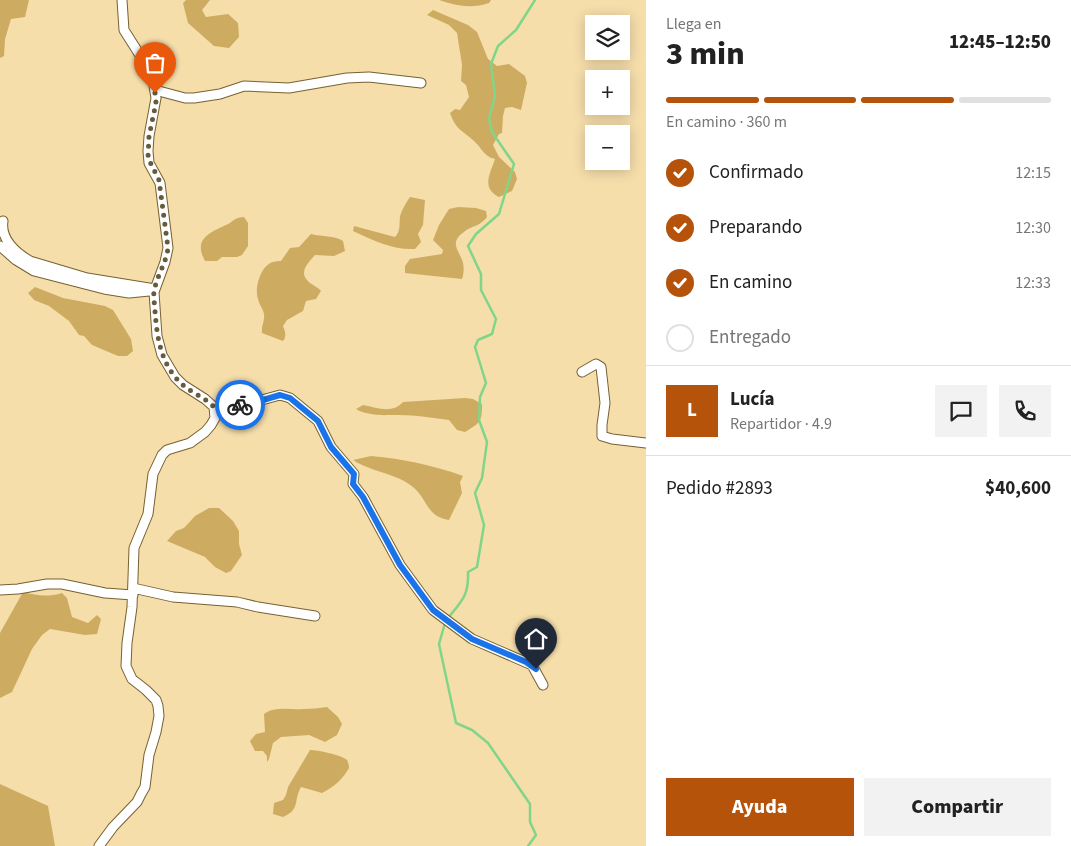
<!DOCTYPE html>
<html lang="es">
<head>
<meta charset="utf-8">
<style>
  body { margin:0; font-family:"Source Sans 3",sans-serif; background:#f2f2f2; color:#222; height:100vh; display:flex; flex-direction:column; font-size:19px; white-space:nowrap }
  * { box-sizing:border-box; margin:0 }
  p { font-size:16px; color:#767676 }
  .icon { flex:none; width:28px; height:28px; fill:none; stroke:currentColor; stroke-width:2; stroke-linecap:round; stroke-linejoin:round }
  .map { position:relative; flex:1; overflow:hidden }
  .side { display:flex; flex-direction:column; background:#fff; width:425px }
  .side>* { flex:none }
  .buttons { position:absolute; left:585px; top:15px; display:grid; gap:10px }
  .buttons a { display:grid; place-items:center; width:45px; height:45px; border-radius:0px; background:#fff; box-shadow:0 2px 12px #0003; font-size:25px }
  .pin { position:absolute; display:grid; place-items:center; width:42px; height:42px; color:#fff; margin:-51px -21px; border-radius:50% 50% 50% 0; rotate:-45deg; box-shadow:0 0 5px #0007 }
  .pin .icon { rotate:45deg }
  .courier { position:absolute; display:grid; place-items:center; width:50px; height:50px; margin:-25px; border:4px solid #1a73e8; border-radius:50%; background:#fff; color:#222; box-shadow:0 1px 6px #0007 }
  .head em { font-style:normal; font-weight:800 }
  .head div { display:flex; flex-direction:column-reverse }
  .head { display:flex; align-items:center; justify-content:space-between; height:85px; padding:0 20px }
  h1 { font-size:32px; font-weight:800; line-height:38px }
  .bar { display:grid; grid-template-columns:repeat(4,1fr); gap:8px 5px; align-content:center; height:60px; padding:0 20px }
  .bar i { height:6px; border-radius:4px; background:#e0e0e0 }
  .bar .selected { background:#b45309 }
  .bar p { grid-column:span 4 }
  .line { display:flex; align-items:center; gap:12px; padding:0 20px; border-top:1px solid #e0e0e0 }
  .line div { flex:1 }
  .round { display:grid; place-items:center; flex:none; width:52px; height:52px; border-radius:0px; background:#f2f2f2 }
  ol { padding:0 20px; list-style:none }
  li { display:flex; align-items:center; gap:15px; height:55px }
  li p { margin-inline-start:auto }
  li .icon { padding:5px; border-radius:50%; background:#b45309; color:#fff; stroke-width:4 }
  li:last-child { color:#767676 }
  li i { width:28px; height:28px; border:2px solid #e0e0e0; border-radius:50% }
  .button { display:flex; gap:10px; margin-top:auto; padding:10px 20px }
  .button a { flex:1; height:58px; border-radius:0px; background:#b45309; color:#fff; font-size:20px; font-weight:800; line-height:58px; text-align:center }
  .button a+a { background:#f2f2f2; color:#222 }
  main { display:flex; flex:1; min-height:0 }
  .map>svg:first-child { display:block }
</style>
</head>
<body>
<main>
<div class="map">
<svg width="646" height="846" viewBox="0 0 646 846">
  <rect width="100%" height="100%" fill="#f6deab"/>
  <path fill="#cdac62" d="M0,0H29L25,17L11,19L5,39L4,56L0,58Z
    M186,0H210L202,10L206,17L228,14L238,23L239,37L229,48L214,46L188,23L183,3Z
    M439,0H491L489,3C472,9 456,6 439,0Z
    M433,10L468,25L477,32L488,59L497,66L509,64L525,76L527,83L521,110L512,107L505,108L503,116L502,133L499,134L493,145L499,157L515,172L517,179L512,191L499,197C481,188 490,174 495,159C483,156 482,148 474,141C462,130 456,130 450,113L455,109L460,110L469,97L466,85L461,81L462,65L457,33L449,25L427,15Z
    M410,197L425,200L423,225L418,234L421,242L415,249C391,250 373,240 353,231L354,226L395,237C401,231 399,224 400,216C402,209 406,203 410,197Z
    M458,207L476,208L486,211L487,217C478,228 472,225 464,232C448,243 460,251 463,263C464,268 464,273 462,279L405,273V266L410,259L442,254L443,250L433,240L439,225L449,209Z
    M244,217L248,223V246L242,255L237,257H222L217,261H205C193,239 209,233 226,225C234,222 232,218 244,217Z
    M311,234C323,237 333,235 343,241L345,251L334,256L315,255C309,262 299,271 307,280C311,285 317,286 321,291L316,299L306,301L303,311L287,320L283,326C285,331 287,336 283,341L262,333C261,326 265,321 264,314C263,308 259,305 258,299C254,288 261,265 273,262C276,261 279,261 281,261L290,248L299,247Z
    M35,287L63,298L105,306L113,310L131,339L133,351L127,356H118L92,345L84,336L79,335L69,321L49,306L34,300L28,293Z
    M465,398L473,399L482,404C482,422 480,423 465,432L457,430L449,420C439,419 429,417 418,416C403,414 368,418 356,409L363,405C378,408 392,414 403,402Z
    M371,456C403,459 433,465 463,476L460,482L462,493L449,520C427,517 428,500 413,487C396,473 371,472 353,460Z
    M209,508H219L233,521L239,531V544L242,555L231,571L226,573L215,567L205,557L167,541L176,531L184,528L195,516Z
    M23,592C38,596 48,597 62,593L67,598L72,617L88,623L97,615L101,619L97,634L85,635L50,629L42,635L32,649L12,692L0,698V633Z
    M327,707L338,717L342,724L337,735L325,742L309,735L281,737L273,743L269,759L267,762V756L263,751H255L250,741L256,734L265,732L264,714C275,706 290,710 303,709C311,709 319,708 327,707Z
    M310,750C317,750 342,755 347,760C348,762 349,765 349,768C342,780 335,786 322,793L301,787C293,801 301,809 283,817L273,814L274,803L283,800L286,795L288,787Z
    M0,784L48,806L55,846H0Z"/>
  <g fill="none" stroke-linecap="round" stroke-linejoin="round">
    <path stroke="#81d589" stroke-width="2.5" d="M448,618C462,601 469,595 468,572L477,567L484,525L475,493L482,478L487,442L479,420L480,397L486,383L475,347L478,340L492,334L496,319L481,290V274L468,246L476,234L499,214L514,164L492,132L489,118L495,96L491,64L498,46L516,30L535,0
      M445,623L439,644L456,723L472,730L488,743L530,804V822L536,835L528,846"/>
    <defs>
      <path id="minor" d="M155,90L185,98H194L220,94L244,86L289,88L347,78L369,77L421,83
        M3,221C0,239 16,253 30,261L87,278L155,289
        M0,246L16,260L34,271L104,289L129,293L149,291
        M582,372L596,364L601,367L605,403L602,425V436L612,439L646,443
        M214,407L247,404L280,395L290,398L318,421L331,447L354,474L353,484L363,497L400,565L433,610L472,639L532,665L543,685
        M133,588L173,597L237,602L258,607L315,616
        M0,590L18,589L47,584H62L105,593L133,595
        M99,846L113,827L137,802L141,794L145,787L149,755L156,732L159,716L158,706L156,700L146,690L132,679L126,666L127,643L132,607L134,548L148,514L153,474L162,455L167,450L190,443L205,432L211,425L215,418L214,407L205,399L183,385L175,377L162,355L157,336L154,292L165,262L168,248L160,183L149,163L148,151L149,136L156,98L153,80L143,60L124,30L122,0"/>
    </defs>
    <use href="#minor" stroke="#766132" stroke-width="11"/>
    <use href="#minor" stroke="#fff" stroke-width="9"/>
  </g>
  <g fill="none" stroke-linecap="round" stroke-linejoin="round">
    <path stroke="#685b3d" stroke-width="5" stroke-dasharray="0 9" d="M155,93L156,103L149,136L148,158L159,180L168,248C166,264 156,277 154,292C153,298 155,305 155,311C157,338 161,366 183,385C192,393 204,397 214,407L240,405"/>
    <path stroke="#1a73e8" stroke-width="6" d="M240,405L253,403L280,395L290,398L318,421L331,447L354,474L353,484L363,497L400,565L433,610L472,639L526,662L536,669"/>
  </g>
</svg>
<div class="buttons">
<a><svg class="icon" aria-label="layers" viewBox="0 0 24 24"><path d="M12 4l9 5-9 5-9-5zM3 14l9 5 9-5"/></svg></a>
<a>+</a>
<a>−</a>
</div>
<div class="pin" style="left:155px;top:93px;background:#ea580c"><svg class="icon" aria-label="bag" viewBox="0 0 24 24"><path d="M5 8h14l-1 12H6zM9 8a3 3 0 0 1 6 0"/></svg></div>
<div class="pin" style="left:536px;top:669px;background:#1f2937"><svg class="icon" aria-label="home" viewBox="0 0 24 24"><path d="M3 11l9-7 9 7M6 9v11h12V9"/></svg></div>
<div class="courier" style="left:240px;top:405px"><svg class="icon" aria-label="bike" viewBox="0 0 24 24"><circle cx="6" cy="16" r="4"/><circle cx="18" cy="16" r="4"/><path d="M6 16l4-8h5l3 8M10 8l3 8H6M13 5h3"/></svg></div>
</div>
<section class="side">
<div class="head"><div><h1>3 min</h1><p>Llega en</p></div><em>12:45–12:50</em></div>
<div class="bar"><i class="selected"></i><i class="selected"></i><i class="selected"></i><i></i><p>En camino · 360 m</p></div>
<ol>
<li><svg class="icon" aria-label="check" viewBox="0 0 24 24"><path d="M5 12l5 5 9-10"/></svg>Confirmado<p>12:15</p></li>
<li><svg class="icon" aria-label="check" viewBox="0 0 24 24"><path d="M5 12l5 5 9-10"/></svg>Preparando<p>12:30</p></li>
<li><svg class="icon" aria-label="check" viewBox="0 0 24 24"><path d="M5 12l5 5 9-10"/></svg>En camino<p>12:33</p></li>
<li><i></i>Entregado</li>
</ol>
<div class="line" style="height:90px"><b class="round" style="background:#b45309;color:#fff">L</b><div><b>Lucía</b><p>Repartidor · 4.9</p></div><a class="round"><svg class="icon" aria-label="chat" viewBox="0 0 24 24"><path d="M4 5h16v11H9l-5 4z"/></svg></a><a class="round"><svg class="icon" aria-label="phone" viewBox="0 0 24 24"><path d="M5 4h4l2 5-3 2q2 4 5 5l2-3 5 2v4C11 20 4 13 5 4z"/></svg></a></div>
<div class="line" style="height:65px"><div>Pedido #2893</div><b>$40,600</b></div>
<div class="button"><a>Ayuda</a><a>Compartir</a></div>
</section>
</main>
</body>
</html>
